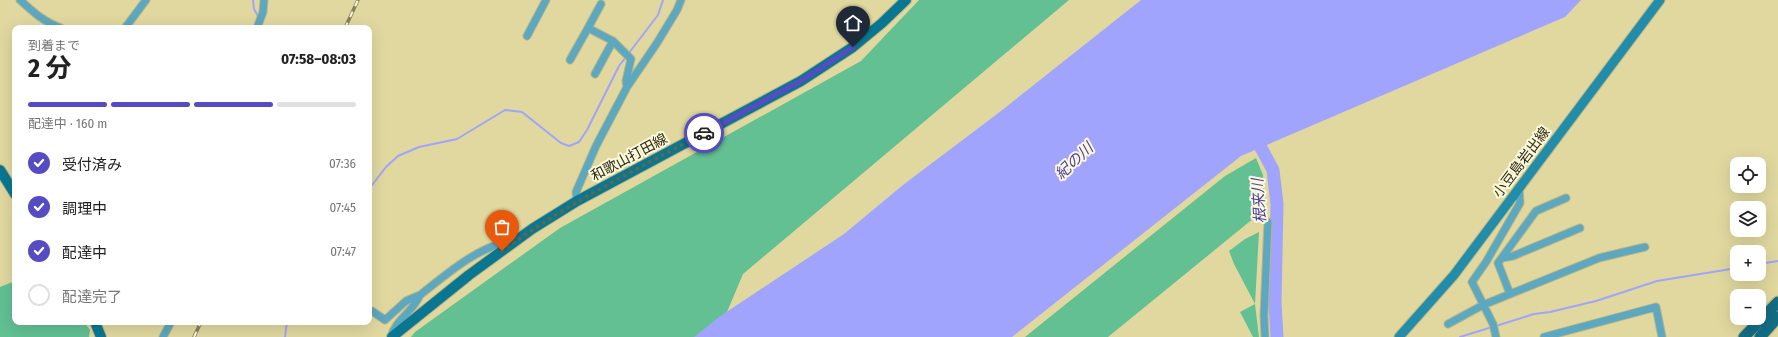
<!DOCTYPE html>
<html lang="ja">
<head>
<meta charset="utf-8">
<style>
  body { margin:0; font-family:"Fira Sans Condensed","Noto Sans JP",sans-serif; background:#f6f6f6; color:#222; height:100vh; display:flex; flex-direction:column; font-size:15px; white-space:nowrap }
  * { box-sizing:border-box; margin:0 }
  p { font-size:13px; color:#767676 }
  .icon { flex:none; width:22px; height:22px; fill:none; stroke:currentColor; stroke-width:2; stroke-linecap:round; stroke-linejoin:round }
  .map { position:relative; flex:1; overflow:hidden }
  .drawer { position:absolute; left:12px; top:25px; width:360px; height:300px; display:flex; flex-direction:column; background:#fff; border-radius:8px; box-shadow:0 4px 16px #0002 }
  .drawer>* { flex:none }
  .controls { position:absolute; left:1730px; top:157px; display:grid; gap:8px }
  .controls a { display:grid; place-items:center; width:36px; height:36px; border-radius:8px; background:#fff; box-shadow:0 4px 16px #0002; font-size:20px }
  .pin { position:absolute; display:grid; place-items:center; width:34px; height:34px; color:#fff; margin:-41px -17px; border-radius:50% 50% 50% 0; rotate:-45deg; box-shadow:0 0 4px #0007 }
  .pin .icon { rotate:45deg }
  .courier { position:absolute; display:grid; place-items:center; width:40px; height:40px; margin:-20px; border:3px solid #554cc3; border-radius:50%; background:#fff; color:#222; box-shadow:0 1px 5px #0007 }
  .head em { font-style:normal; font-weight:700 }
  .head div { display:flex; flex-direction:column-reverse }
  .head { display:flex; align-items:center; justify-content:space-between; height:68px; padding:0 16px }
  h1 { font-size:26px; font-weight:700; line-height:30px }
  .bar { display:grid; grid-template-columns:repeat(4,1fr); gap:6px 4px; align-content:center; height:48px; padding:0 16px }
  .bar i { height:5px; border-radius:3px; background:#e0e0e0 }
  .bar .current { background:#554cc3 }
  .bar p { grid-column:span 4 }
  ol { padding:0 16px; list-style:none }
  li { display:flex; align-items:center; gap:12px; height:44px }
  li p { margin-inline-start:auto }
  li .icon { padding:4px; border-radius:50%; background:#554cc3; color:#fff; stroke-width:4 }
  li:last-child { color:#767676 }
  li i { width:22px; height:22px; border:2px solid #e0e0e0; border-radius:50% }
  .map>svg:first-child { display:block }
</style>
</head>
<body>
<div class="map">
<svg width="1778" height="337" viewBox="0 0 1778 337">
  <rect width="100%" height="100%" fill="#e0d89f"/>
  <path fill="#62c093" d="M919,0H1069L743,274L727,312L695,337H411L415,332L560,228L861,61Z
    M1256,158L1263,175L1265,209L1108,337H1025L1225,176Z
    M1259,232L1255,304L1259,337H1253L1240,312L1255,304L1234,264L1229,251L1245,239Z
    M15,281V322H84L90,330L89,337H0V287Z"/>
  <path fill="#a0a4fc" d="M1141,0H1581L1565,17L1241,156L1012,337H694L719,317L844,234L903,185L1001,111Z"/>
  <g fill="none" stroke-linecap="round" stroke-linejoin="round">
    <path stroke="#a0a4fc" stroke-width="2" d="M253,0L254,9L259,18
      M369,189L386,167L398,156L419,147L457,139L505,110L522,112L561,143L569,146L579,142L587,130L619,66L658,15L663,0
      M1759,264L1778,261
      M1496,326L1534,314L1550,312L1596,301L1657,281L1737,268
      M285,337L287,322
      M1460,337L1492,327"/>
    <path stroke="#a0a4fc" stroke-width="13" d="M1253,133L1273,170L1277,204L1275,303L1277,337"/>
    <defs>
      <path id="minor" d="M20,0C33,12 44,22 61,28
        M125,28L146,0
        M257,28L263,12L264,0
        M588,28L601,4
        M527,36L546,0
        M570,60L588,28L613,41
        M595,74L613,41L631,59L626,81L627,87
        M577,201L576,192L596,146L627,87L657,43L677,10L681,0
        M1502,258L1513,256L1580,228
        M1510,294L1498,263L1536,211L1566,198
        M420,295C447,274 475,249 509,241L513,243
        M372,311L385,320L406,301L420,295C413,312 395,320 391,337
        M1448,324L1483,305L1599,258L1645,247
        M163,337L171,322
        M1265,337L1264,316L1268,222
        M1496,337L1493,324L1472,282L1486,262L1520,203L1519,187
        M1544,337L1656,307L1662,337"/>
      <path id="secondary" d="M1399,337L1454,275L1660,0"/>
      <path id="primary" d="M0,170L15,194
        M95,322L101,337
        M392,337L469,275L532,229L577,201L801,81L853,47L882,23L906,0"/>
      <path id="trunk" d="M1744,337L1778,302
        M1760,337L1778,317"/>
    </defs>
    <use href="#minor" stroke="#bcb582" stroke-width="9"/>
    <use href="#secondary" stroke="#bcb582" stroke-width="11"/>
    <use href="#primary" stroke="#bcb582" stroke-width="12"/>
    <use href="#trunk" stroke="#bcb582" stroke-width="13"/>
    <use href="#minor" stroke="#5ba8c0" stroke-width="7"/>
    <use href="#secondary" stroke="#218daa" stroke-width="9"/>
    <use href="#primary" stroke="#097792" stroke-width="10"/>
    <use href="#trunk" stroke="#136d84" stroke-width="11"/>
    <defs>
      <path id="rail" d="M345,28L358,0
        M194,337L201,322"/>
    </defs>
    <use href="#rail" stroke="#878159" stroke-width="3.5"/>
    <use href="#rail" stroke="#fcf8dc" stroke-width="2" stroke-dasharray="6" stroke-linecap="butt"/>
  </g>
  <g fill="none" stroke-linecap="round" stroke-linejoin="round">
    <path stroke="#6a6542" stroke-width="4" stroke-dasharray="0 7.2" d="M502,251C565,205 635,170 704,133"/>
    <path stroke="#554cc3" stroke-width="5" d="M704,133L801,81L853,47"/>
  </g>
  <g text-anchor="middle" stroke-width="4" stroke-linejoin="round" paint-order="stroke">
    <g font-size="14" fill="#2a2710" stroke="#fcf8dc">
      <text transform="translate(629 157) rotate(-28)" y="5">和歌山打田線</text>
      <text transform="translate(1521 162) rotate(-53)" y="5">小豆島岩出線</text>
    </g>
    <g font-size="15" font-style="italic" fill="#453da1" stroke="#fcf8dc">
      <text transform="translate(1074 161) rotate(-43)" y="5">紀の川</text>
      <text transform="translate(1259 201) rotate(-94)" y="5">根来川</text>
    </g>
  </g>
</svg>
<div class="controls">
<a><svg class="icon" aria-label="locate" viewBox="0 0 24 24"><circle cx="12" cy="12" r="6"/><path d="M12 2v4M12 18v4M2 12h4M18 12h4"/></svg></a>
<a><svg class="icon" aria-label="layers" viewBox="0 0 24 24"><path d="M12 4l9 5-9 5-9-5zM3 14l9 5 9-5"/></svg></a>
<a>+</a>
<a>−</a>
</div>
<div class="pin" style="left:502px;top:251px;background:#ea580c"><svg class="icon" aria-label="bag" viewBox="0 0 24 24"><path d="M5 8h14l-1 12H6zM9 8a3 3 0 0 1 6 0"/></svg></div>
<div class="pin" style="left:853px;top:47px;background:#1f2937"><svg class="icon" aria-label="home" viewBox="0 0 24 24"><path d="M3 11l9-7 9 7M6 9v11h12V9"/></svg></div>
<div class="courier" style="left:704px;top:133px"><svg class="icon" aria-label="car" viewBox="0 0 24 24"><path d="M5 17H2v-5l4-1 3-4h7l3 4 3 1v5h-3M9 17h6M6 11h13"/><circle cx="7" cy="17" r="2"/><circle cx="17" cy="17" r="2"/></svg></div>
<section class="drawer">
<div class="head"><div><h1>2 分</h1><p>到着まで</p></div><em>07:58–08:03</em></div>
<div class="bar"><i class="current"></i><i class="current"></i><i class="current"></i><i></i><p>配達中 · 160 m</p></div>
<ol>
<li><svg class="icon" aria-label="check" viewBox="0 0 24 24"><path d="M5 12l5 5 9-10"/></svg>受付済み<p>07:36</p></li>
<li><svg class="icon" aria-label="check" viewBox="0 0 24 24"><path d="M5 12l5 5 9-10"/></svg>調理中<p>07:45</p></li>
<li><svg class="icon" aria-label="check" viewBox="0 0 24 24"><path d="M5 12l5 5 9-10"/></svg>配達中<p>07:47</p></li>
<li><i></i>配達完了</li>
</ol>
</section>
</div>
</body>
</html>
